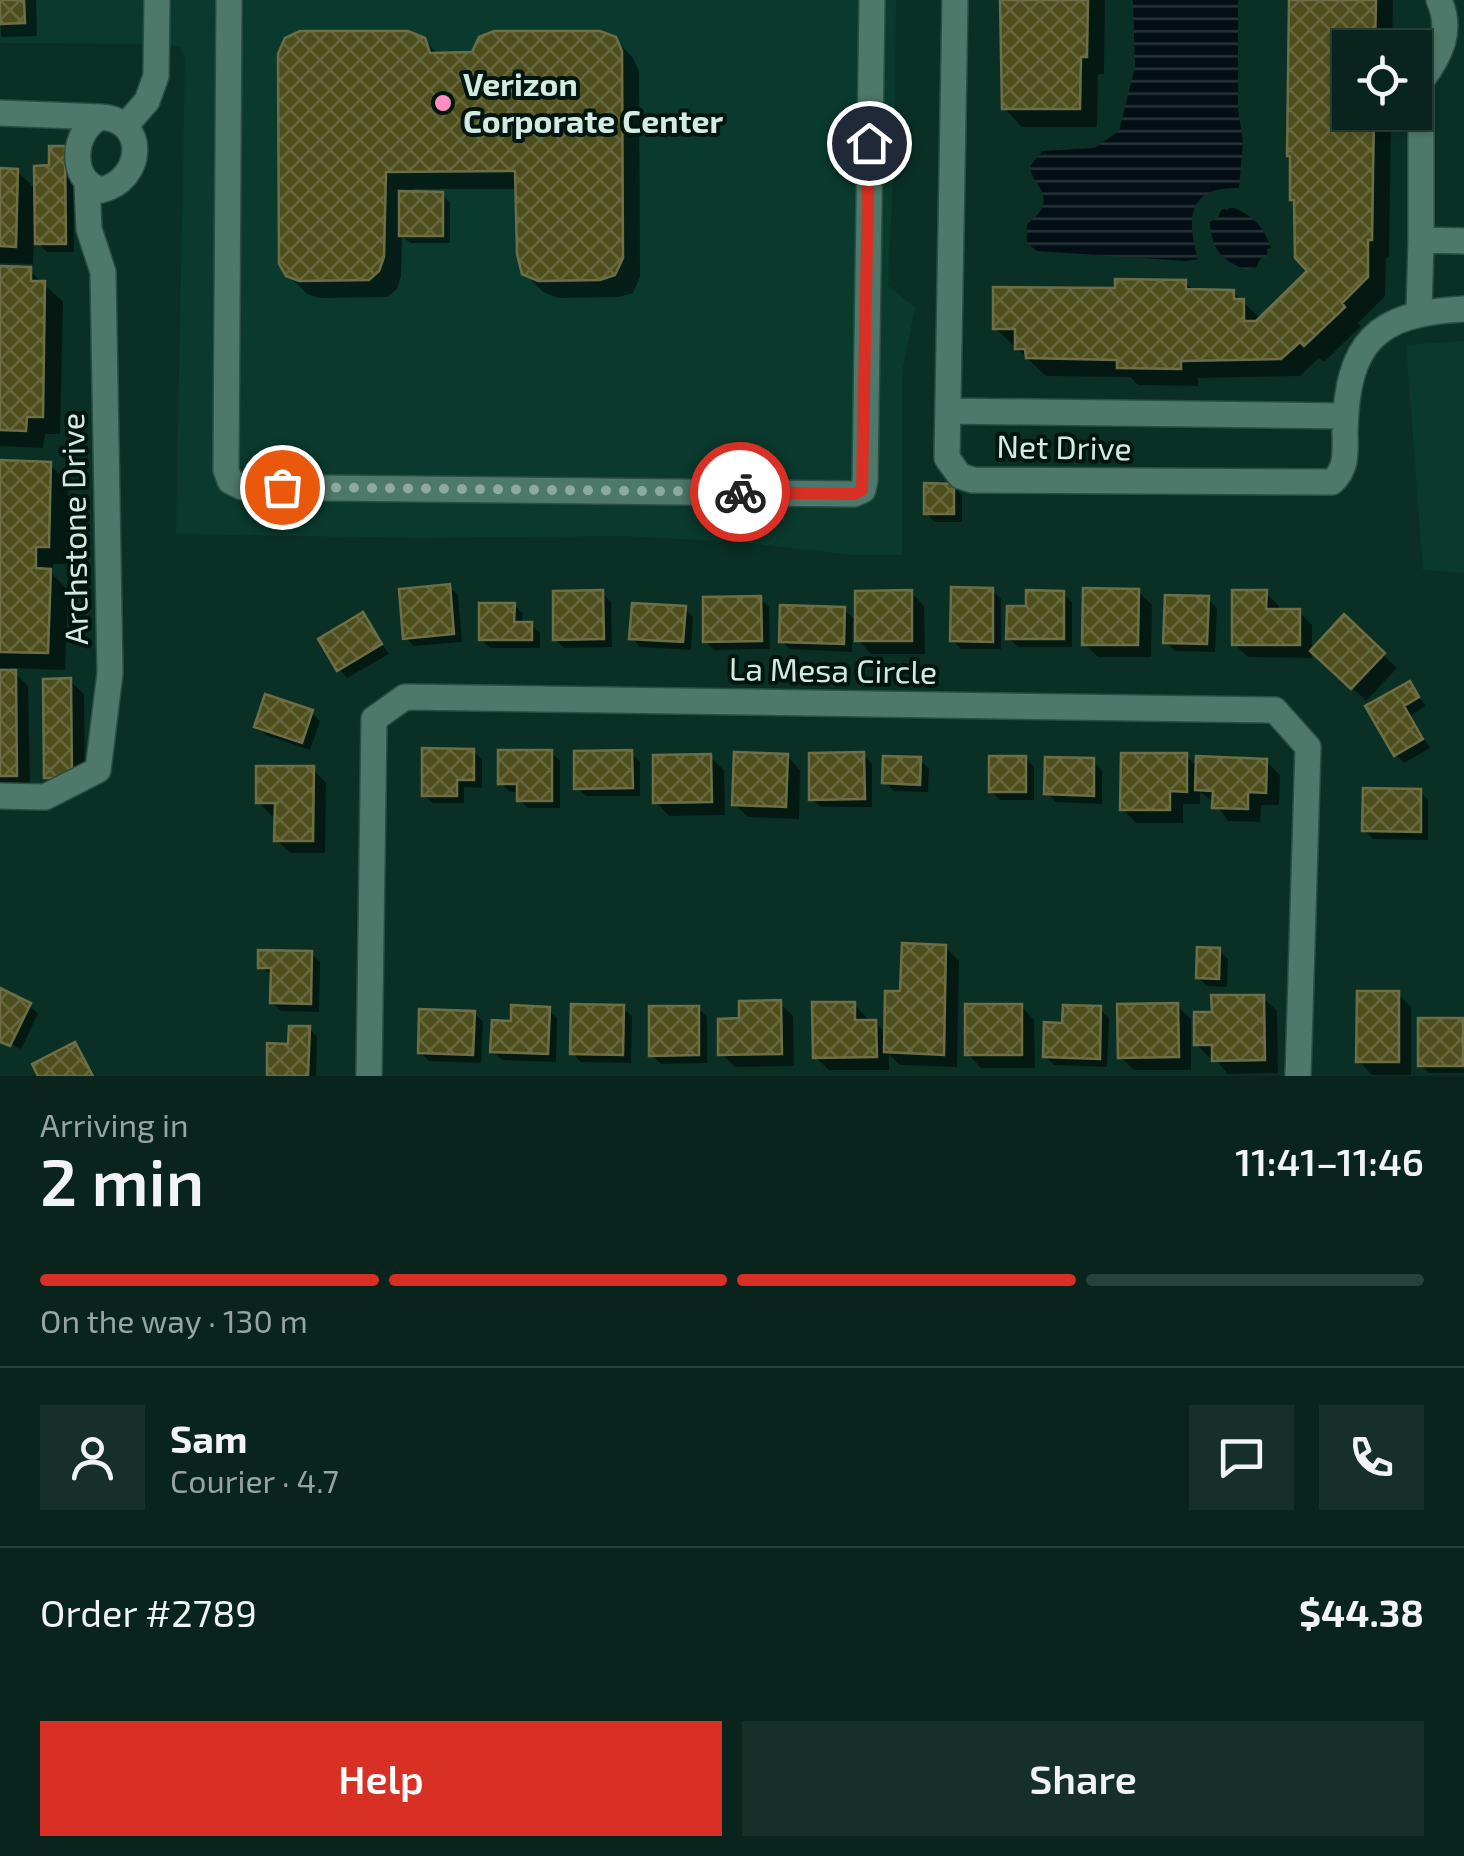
<!DOCTYPE html>
<html lang="en">
<head>
<meta charset="utf-8">
<style>
  body { margin:0; font-family:"Exo 2",sans-serif; background:#163029; color:#f1f3f6; height:100vh; display:flex; flex-direction:column; font-size:38px; white-space:nowrap }
  * { box-sizing:border-box; margin:0 }
  p { font-size:32px; color:#98a4a3 }
  .icon { flex:none; width:55px; height:55px; fill:none; stroke:currentColor; stroke-width:2; stroke-linecap:round; stroke-linejoin:round }
  .map { position:relative; height:1076px; overflow:hidden }
  .side { display:flex; flex-direction:column; background:#08241c; flex:1 }
  .side>* { flex:none }
  .controls { position:absolute; left:1332px; top:30px; display:grid; gap:20px }
  .controls a { display:grid; place-items:center; width:100px; height:100px; border-radius:0px; background:#08241c; box-shadow:0 2px 8px #0004,0 0 0 2px #29413b; font-size:50px }
  .pin { position:absolute; display:grid; place-items:center; width:85px; height:85px; color:#fff; margin:-42px; border:5px solid #fff; border-radius:50%; box-shadow:0 2px 10px #0007 }
  .courier { position:absolute; display:grid; place-items:center; width:100px; height:100px; margin:-50px; border:8px solid #d93025; border-radius:50%; background:#fff; color:#222; box-shadow:0 2px 12px #0007 }
  .summary em { font-style:normal; font-weight:600 }
  .summary div { display:flex; flex-direction:column-reverse }
  .summary { display:flex; align-items:center; justify-content:space-between; height:170px; padding:0 40px }
  h1 { font-size:65px; font-weight:600; line-height:75px }
  .bar { display:grid; grid-template-columns:repeat(4,1fr); gap:15px 10px; align-content:center; height:120px; padding:0 40px }
  .bar i { height:12px; border-radius:8px; background:#29413b }
  .bar .on { background:#d93025 }
  .bar p { grid-column:span 4 }
  .line { display:flex; align-items:center; gap:25px; padding:0 40px; border-top:2px solid #29413b }
  .line div { flex:1 }
  .round { display:grid; place-items:center; flex:none; width:105px; height:105px; border-radius:0px; background:#163029 }
  .action { display:flex; gap:20px; margin-top:auto; padding:20px 40px }
  .action a { flex:1; height:115px; border-radius:0px; background:#d93025; color:#fff; font-size:40px; font-weight:600; line-height:115px; text-align:center }
  .action a+a { background:#163029; color:#f1f3f6 }
  .map>svg:first-child { display:block }
</style>
</head>
<body>
<div class="map">
<svg width="1464" height="1076" viewBox="0 0 1464 1076">
  <defs>
    <pattern id="water-rules" width="6" height="5" patternUnits="userSpaceOnUse" patternTransform="scale(2.5)"><rect width="6" height="5" fill="#030f15"/><path d="M0 2.5h6" fill="none" stroke="#273237"/></pattern>
    <pattern id="building-cross-hatch" width="8" height="8" patternUnits="userSpaceOnUse" patternTransform="scale(2.5)"><rect width="8" height="8" fill="#4e4e1d"/><path d="M0 0l8 8M0 8l8-8" fill="none" stroke="#67683e"/></pattern>
  </defs>
  <rect width="100%" height="100%" fill="#0a3025"/>
  <path fill="#0a3a2d" d="M0,0H144L143,44L0,43Z
    M169,0H896L894,160L888,286L915,307L902,372V555H853L738,542L622,536L422,538L176,534L185,58L180,47L169,45Z
    M1464,341V573L1423,570L1406,345Z"/>
  <path fill="url(#water-rules)" d="M1133,0H1238V110L1243,142L1239,188C1188,186 1186,218 1198,259L1186,261L1037,251L1027,243V224C1065,196 1026,182 1031,165C1032,164 1042,152 1042,151L1094,148L1119,131L1135,67Z
    M1229,206C1251,214 1264,226 1271,248L1267,249V256L1260,259L1256,268L1250,267L1249,270C1221,262 1211,247 1210,222L1218,217L1222,209L1228,210Z"/>
  <path fill="#0007" d="M0,0H36L37,36L1,37Z
    M1003,0H1105L1104,74H1098L1097,127H1022L1004,108Z
    M1292,0H1393L1392,48H1350V112H1391L1389,257L1386,258L1385,296L1358,323L1361,326L1324,362L1319,358L1300,376L1198,378V386L1138,385L1130,377L1046,376L995,328L1117,291L1185,282L1195,292H1233L1261,319L1310,271L1296,203L1292,199Z
    M615,39L633,58L639,71L640,277L633,293L619,297L558,298L543,292L524,273L518,189H413V194H442L450,203V243H410L402,236L401,276L397,289L387,297L319,298L307,294L288,275L424,40L439,55Z
    M64,148L73,157L74,252H47L34,239L33,264L0,263V171H17L37,191Z
    M0,268L29,270L63,302L60,434H45L43,448L0,446Z
    M0,463L50,465L68,483L66,564H53V575L68,590L65,670L10,668L28,686L30,789L0,785V673H7V668H0Z
    M953,486L962,495V522H935L926,513Z
    M449,587L458,595L462,642L414,646L406,638Z
    M992,590L1001,599V649H961L952,640Z
    M1138,591L1152,605L1151,657H1098L1085,644Z
    M911,592L924,606L925,654H871L858,640Z
    M602,593L611,602L612,647L564,648L555,639Z
    M1063,593L1072,602V647H1018L1009,638Z
    M1266,593L1279,606V611L1299,612L1312,625V658L1248,657L1234,644Z
    M760,598L769,607L770,649L714,650L705,641Z
    M1208,599L1217,608L1215,652L1175,651L1166,642Z
    M514,605L523,614L522,624H531L540,633V648H490L481,639Z
    M684,608L693,617L691,650L640,647L632,638Z
    M844,609L856,621H853L852,652L790,649L781,641Z
    M363,615L389,654L347,678L339,669Z
    M1344,618L1397,668L1366,701L1314,651Z
    M70,681L84,694L85,791H61L47,777Z
    M1409,684L1426,706L1411,715L1430,748L1404,763L1396,755L1368,707Z
    M311,712L320,721L310,750L266,735L257,726Z
    M473,751L482,760V788L464,787V803H433L424,795Z
    M551,752L560,761V808H528L519,800V792H510L501,783Z
    M631,753L640,762V796H586L577,788Z
    M863,755L872,764V807H821L812,799Z
    M787,756L800,770L799,819L748,817L734,804Z
    M1186,756L1198,768L1266,761L1280,775L1279,805H1261L1260,822L1228,821L1215,803L1200,792V804H1183V823H1136L1123,809Z
    M710,757L724,770L725,815L669,816L656,802Z
    M1025,758L1034,767V800H1000L991,791Z
    M920,760L929,769L928,792L894,791L885,782Z
    M1093,761L1102,770V804L1056,802L1047,793Z
    M313,769L326,783L325,853H290L277,840V816H272L258,802Z
    M1420,791L1428,800V840L1373,839L1364,830Z
    M945,947L959,961L957,1067L900,1065L889,1054V1070H829L815,1057L854,1004L867,1018V1023H875L887,1034L902,994Z
    M1219,951L1228,959L1227,987L1207,986L1198,977Z
    M311,953L320,962L319,1012L281,1011L272,1002L273,976L261,967Z
    M0,991L29,1005L38,1014L21,1049L0,1039Z
    M1398,994L1411,1007V1075H1372L1359,1061Z
    M1263,997L1277,1011L1278,1073L1228,1074L1214,1058H1210L1196,1044L1214,1014Z
    M780,1003L793,1016L794,1066L735,1067L721,1053Z
    M1021,1006L1034,1020L1035,1068H981L968,1054Z
    M1177,1006L1191,1019V1070H1134L1120,1057Z
    M623,1008L632,1016L631,1063L581,1062L572,1053Z
    M698,1008L707,1017V1063L661,1064L652,1055Z
    M548,1009L557,1018L556,1062L502,1060L493,1051L513,1024Z
    M1100,1009L1109,1018L1107,1067L1054,1065L1045,1056L1065,1025Z
    M474,1013L483,1022L481,1063L429,1061L420,1052Z
    M1462,1020L1464,1073H1429L1420,1065Z
    M309,1028L317,1037L316,1076H269Z
    M75,1045L96,1076H41Z"/>
  <path fill="url(#building-cross-hatch)" stroke="#6d6e46" stroke-width="2.5" d="M0,0H24L25,23L0,24Z
    M1000,0H1088L1087,57H1081L1080,109H1002Z
    M1289,0H1376L1375,48H1350V112H1374L1372,240H1368V277L1342,303L1345,307L1304,346L1300,342L1281,359L1181,361V369L1117,368V360L1026,358L1025,349H1015V329H993V287L1115,288V279L1186,280V289L1234,290V299H1244V321H1256L1307,271L1295,258L1294,200H1290V156H1287Z
    M300,31H408L425,38L430,53L472,52L479,37L494,31H600L616,37L622,51L623,258L615,275L600,280L538,281L522,274L517,254L515,171L386,172L384,257L379,271L369,280L299,281L286,276L279,264L278,54L285,38Z
    M49,146H65L66,244H35L34,166L49,165Z
    M0,168L18,169L16,247L0,246Z
    M399,191L443,192V236H399Z
    M0,266L31,267V281H45L43,417H27L26,431L0,430Z
    M0,460L51,462L49,547H36V568L51,569L48,653L0,652Z
    M924,483L954,484V514H924Z
    M450,584L454,634L403,639L399,589Z
    M951,587L993,588V642L950,641Z
    M1083,588L1139,589L1138,645H1082Z
    M603,590L604,639L553,640V591Z
    M912,590V641H855V591Z
    M1026,590L1064,591V639H1006L1007,606H1026Z
    M1232,590H1267L1266,609H1300V645H1232Z
    M1165,595L1209,596L1207,644L1163,643Z
    M761,596L762,641L703,642V597Z
    M479,603H515L514,622H532V640H479Z
    M632,603L686,606L683,642L629,639Z
    M780,605L845,607L844,644L779,642Z
    M363,612L382,644L337,671L318,639Z
    M1344,614L1385,653L1351,689L1310,651Z
    M0,670H16L17,776H0Z
    M71,678L72,778H44L43,679Z
    M1410,681L1419,697L1404,706L1423,739L1394,756L1365,706Z
    M265,694L313,710L302,743L254,727Z
    M422,748L474,749V780H457V796H422Z
    M498,750H552V801H517V784H498Z
    M632,750L633,788L574,789V751Z
    M734,752L788,754L786,807L732,805Z
    M864,752L865,799L809,800V753Z
    M1121,753H1187V792L1170,791V810H1120Z
    M711,754L712,802L653,803V755Z
    M883,756L921,757L920,785L882,783Z
    M989,756H1026V792H989Z
    M1196,756L1267,759L1266,793L1248,792V809L1212,808L1213,791L1195,790Z
    M1045,757L1094,758V796L1044,794Z
    M256,766H314L313,841H274L275,803H256Z
    M1363,788L1421,789V832L1362,831Z
    M902,943L946,945L944,1055L884,1052L885,991H900Z
    M1197,947L1220,948L1219,979L1196,978Z
    M258,950L312,951L311,1004L270,1003L271,968H258Z
    M0,988L31,1003L10,1046L0,1042Z
    M1357,991H1399V1062H1356Z
    M1211,995H1264L1265,1060L1212,1061V1045H1194V1012H1212Z
    M781,1000L782,1054L718,1055V1019L739,1018V1001Z
    M812,1002H855V1020H876L877,1057L813,1058Z
    M1178,1003L1179,1057L1118,1058L1117,1004Z
    M571,1004L624,1005L623,1055L570,1054Z
    M965,1004H1022V1055H965Z
    M511,1005L550,1007L548,1054L490,1052L492,1020L511,1021Z
    M1063,1005L1101,1006L1100,1059L1043,1057L1044,1022L1062,1023Z
    M649,1006H699V1055L649,1056Z
    M419,1009L475,1011L473,1055L418,1053Z
    M1418,1018H1463V1066H1418Z
    M289,1026H310L308,1076H267V1043L288,1044Z
    M75,1042L93,1076H38L32,1064Z"/>
  <g fill="none" stroke-linecap="round" stroke-linejoin="round">
    <defs>
      <path id="minor" d="M229,0L226,470L230,481L242,487L854,494L863,490L865,480L872,0
        M955,0L947,458L960,476L973,480L1332,482C1348,468 1345,450 1345,431C1347,342 1376,313 1464,309
        M1439,0C1453,31 1440,56 1421,81V240L1464,241
        M0,113L101,117
        M101,117C148,120 144,180 101,190C68,180 72,130 101,117Z
        M126,125L147,101L156,76L157,0
        M1419,312L1421,240
        M948,411L1345,416
        M0,796L45,797L98,770L110,673L103,272L89,229L87,184
        M369,1076L374,719L405,697L1275,710L1308,747L1298,1076"/>
    </defs>
    <use href="#minor" stroke="#2a4e43" stroke-width="28"/>
    <use href="#minor" stroke="#4e7869" stroke-width="25"/>
  </g>
  <g fill="none" stroke-linecap="round" stroke-linejoin="round">
    <path stroke="#8daaa0" stroke-width="10" stroke-dasharray="0 18" d="M282,487L740,492"/>
    <path stroke="#d93025" stroke-width="12" d="M740,492L854,494L862,490L869,143"/>
  </g>
  <circle fill="#fb8fc4" stroke="#03150f" stroke-width="4" cx="443" cy="103" r="10"/>
  <g text-anchor="middle" stroke-width="8" stroke-linejoin="round" paint-order="stroke">
    <g font-size="32" font-weight="bold" fill="#d3ece2" stroke="#03150f" text-anchor="start">
      <text x="463" y="96">Verizon<tspan x="463" dy="37">Corporate Center</tspan></text>
    </g>
    <g font-size="32" fill="#d3ece2" stroke="#03150f">
      <text transform="translate(1064 448) rotate(1)" y="11">Net Drive</text>
      <text transform="translate(75 529) rotate(-91)" y="11">Archstone Drive</text>
      <text transform="translate(833 671) rotate(1)" y="11">La Mesa Circle</text>
    </g>
  </g>
</svg>
<div class="controls">
<a><svg class="icon" aria-label="locate" viewBox="0 0 24 24"><circle cx="12" cy="12" r="6"/><path d="M12 2v4M12 18v4M2 12h4M18 12h4"/></svg></a>
</div>
<div class="pin" style="left:282px;top:487px;background:#ea580c"><svg class="icon" aria-label="bag" viewBox="0 0 24 24"><path d="M5 8h14l-1 12H6zM9 8a3 3 0 0 1 6 0"/></svg></div>
<div class="pin" style="left:869px;top:143px;background:#1f2937"><svg class="icon" aria-label="home" viewBox="0 0 24 24"><path d="M3 11l9-7 9 7M6 9v11h12V9"/></svg></div>
<div class="courier" style="left:740px;top:492px"><svg class="icon" aria-label="bike" viewBox="0 0 24 24"><circle cx="6" cy="16" r="4"/><circle cx="18" cy="16" r="4"/><path d="M6 16l4-8h5l3 8M10 8l3 8H6M13 5h3"/></svg></div>
</div>
<section class="side">
<div class="summary"><div><h1>2 min</h1><p>Arriving in</p></div><em>11:41–11:46</em></div>
<div class="bar"><i class="on"></i><i class="on"></i><i class="on"></i><i></i><p>On the way · 130 m</p></div>
<div class="line" style="height:180px"><a class="round"><svg class="icon" aria-label="person" viewBox="0 0 24 24"><circle cx="12" cy="8" r="4"/><path d="M4 21q1-7 8-7t8 7"/></svg></a><div><b>Sam</b><p>Courier · 4.7</p></div><a class="round"><svg class="icon" aria-label="chat" viewBox="0 0 24 24"><path d="M4 5h16v11H9l-5 4z"/></svg></a><a class="round"><svg class="icon" aria-label="phone" viewBox="0 0 24 24"><path d="M5 4h4l2 5-3 2q2 4 5 5l2-3 5 2v4C11 20 4 13 5 4z"/></svg></a></div>
<div class="line" style="height:130px"><div>Order #2789</div><b>$44.38</b></div>
<div class="action"><a>Help</a><a>Share</a></div>
</section>
</body>
</html>
